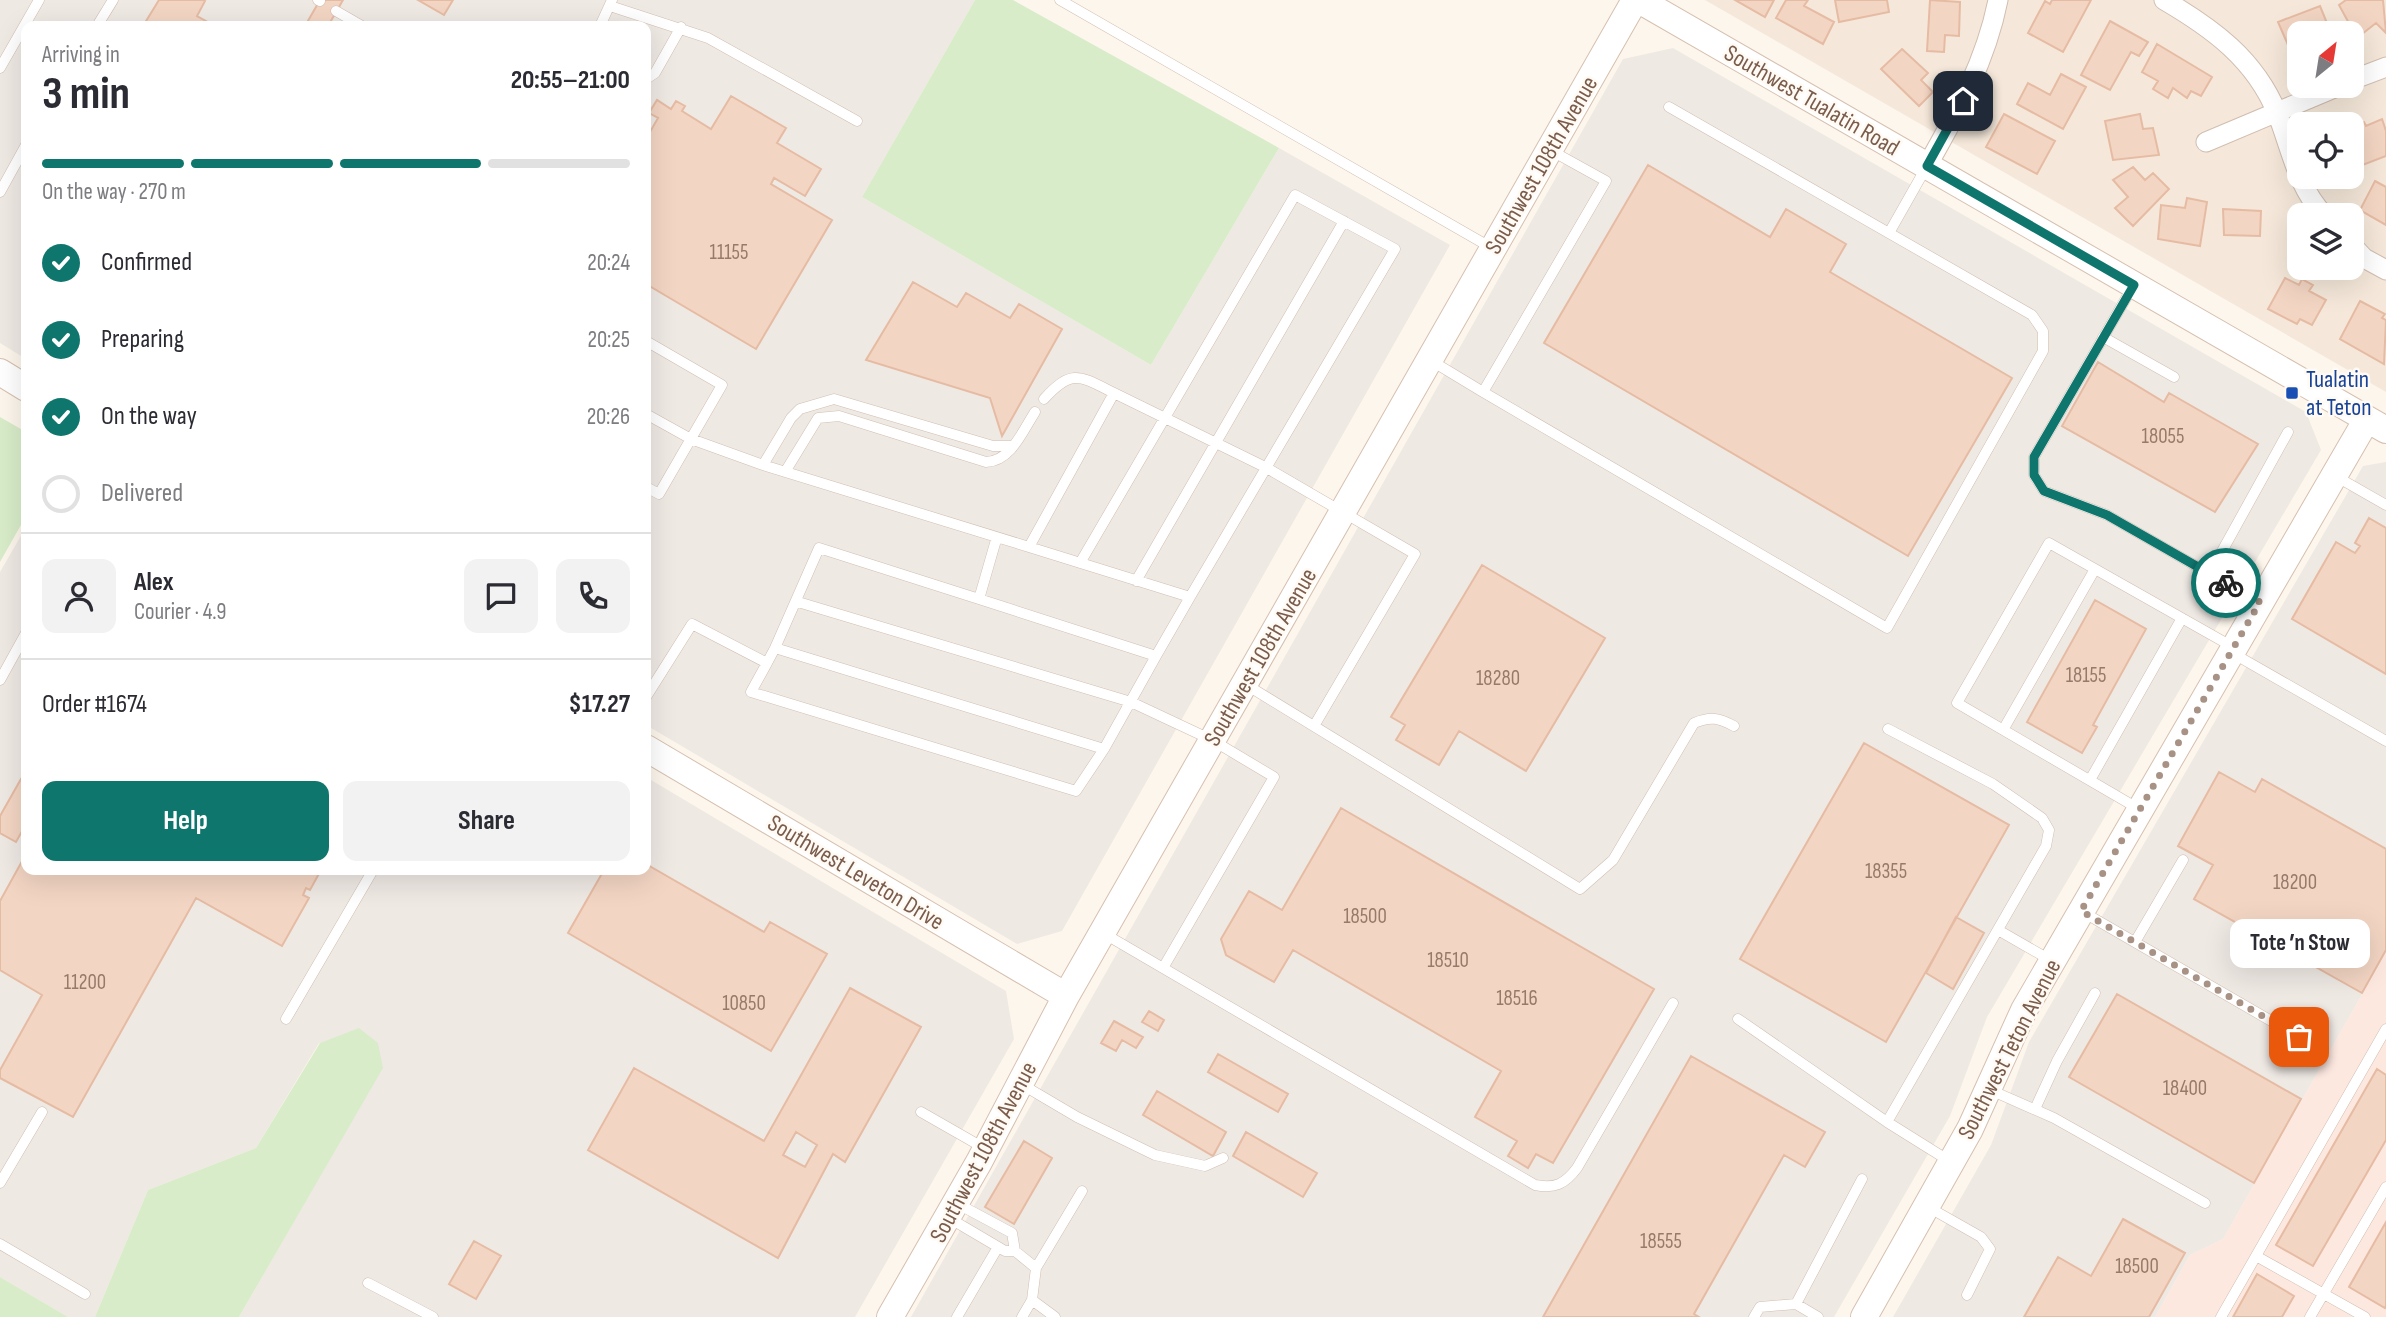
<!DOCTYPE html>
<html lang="en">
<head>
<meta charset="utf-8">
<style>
  body { margin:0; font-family:"Sofia Sans Condensed",sans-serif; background:#f2f2f3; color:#2b2b33; height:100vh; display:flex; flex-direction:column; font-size:26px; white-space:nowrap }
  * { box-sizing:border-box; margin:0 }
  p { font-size:23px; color:#7c7c81 }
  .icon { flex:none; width:38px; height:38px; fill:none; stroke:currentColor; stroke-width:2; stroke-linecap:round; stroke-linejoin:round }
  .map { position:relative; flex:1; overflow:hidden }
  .side { position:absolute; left:21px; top:21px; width:630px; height:854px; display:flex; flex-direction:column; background:#fff; border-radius:14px; box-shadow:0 7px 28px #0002 }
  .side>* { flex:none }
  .needle { width:46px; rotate:30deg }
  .buttons { position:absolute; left:2287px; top:21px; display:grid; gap:14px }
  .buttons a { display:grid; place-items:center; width:77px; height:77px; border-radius:14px; background:#fff; box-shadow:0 7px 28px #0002; font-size:35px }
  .pin { position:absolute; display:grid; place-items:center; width:60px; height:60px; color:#fff; margin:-30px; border-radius:14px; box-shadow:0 4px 10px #0006 }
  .courier { position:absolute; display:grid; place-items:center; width:70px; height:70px; margin:-35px; border:5px solid #0f766e; border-radius:50%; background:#fff; color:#222; box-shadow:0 2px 9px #0007 }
  .bubble { position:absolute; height:49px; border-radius:14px; background:#fff; box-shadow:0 7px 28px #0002; font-size:23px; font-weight:700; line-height:49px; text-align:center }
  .head em { font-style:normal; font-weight:700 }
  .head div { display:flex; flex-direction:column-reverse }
  .head { display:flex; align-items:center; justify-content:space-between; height:119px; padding:0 21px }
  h1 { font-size:46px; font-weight:700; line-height:52px }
  .bar { display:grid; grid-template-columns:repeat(4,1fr); gap:10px 7px; align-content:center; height:84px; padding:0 21px }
  .bar i { height:9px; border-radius:5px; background:#e1e1e2 }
  .bar .current { background:#0f766e }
  .bar p { grid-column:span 4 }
  .line { display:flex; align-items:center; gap:18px; padding:0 21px; border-top:2px solid #e1e1e2 }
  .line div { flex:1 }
  .round { display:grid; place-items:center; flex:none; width:74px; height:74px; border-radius:14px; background:#f2f2f3 }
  ol { padding:0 21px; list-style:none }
  li { display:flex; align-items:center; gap:21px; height:77px }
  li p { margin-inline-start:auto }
  li .icon { padding:7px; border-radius:50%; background:#0f766e; color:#fff; stroke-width:4 }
  li:last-child { color:#7c7c81 }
  li i { width:38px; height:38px; border:4px solid #e1e1e2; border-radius:50% }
  .action { display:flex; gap:14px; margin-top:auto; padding:14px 21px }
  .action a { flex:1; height:80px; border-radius:14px; background:#0f766e; color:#fff; font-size:28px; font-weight:700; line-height:80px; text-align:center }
  .action a+a { background:#f2f2f3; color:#2b2b33 }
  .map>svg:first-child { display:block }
</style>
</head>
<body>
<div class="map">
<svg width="2386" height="1317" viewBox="0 0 2386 1317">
  <rect width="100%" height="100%" fill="#fdf6ec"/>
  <path fill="#f5e8da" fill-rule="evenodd" d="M1705,0H2386V392ZM2300,33H2352V86H2300ZM2300,124H2352V177H2300ZM2300,215H2352V268H2300Z"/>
  <path fill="#fde8e0" d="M2386,952V1317H2155L2190,1255L2223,1239Z"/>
  <path fill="#efe9e4" d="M0,0H975L862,197L1151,365L1279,148L1450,245L1062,931L1017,944L646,725V26H26V359L0,343Z
    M1673,48L2306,412L2321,450L1987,1017L1950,1116L1834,1317H911L1623,59Z
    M2386,462V952L2223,1239L2190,1255L2155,1317H1893L1991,1145L2029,1042L2363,466Z
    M26,527V870H646V777L1006,991L1014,1039L855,1317H239L382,1068L319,1043L256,1148L148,1190L95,1317H68L0,1277V572Z"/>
  <path fill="#d8ecc9" d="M975,0H1013L1279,148L1151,365L862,197Z
    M0,417L26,432V516L0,562Z
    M359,1028L378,1043L383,1068L239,1317H95L148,1190L256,1148L320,1043Z
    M0,1277L68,1317H0Z"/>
  <path fill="#f3d5c3" stroke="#e6bba3" stroke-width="2" fill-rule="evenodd" d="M159,0H203L205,1L197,16L215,26H143Z
    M320,0H343L328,26H305Z
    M418,0H453L444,15Z
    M1735,0H1774L1765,17Z
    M1786,0H1808L1804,6L1834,22L1823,44L1776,18Z
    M1835,0H1887L1889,12L1839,22Z
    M1930,0L1960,2L1959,36L1945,35L1944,52L1927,51Z
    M2052,0H2091L2063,52L2028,33L2045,1L2050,4Z
    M2346,0H2383L2386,33L2376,23L2357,38L2339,5Z
    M2320,6L2331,33H2300V48L2291,52L2278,22Z
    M2110,21L2148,42L2139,56L2131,52L2110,90L2081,75Z
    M2157,44L2212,77L2201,96L2191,91L2187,98L2173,88L2168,98L2153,89L2158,81L2142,72Z
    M1902,49L1928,73L1921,80L1933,92L1919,106L1881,69Z
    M2061,74L2086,87L2063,129L2017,104L2028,83L2050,95Z
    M731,96L786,128L777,143L821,169L805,196L774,178L771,184L832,220L756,349L646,284V139L658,118L649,113L657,100L671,109L676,101L685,106L682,111L711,129Z
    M2004,114L2055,141L2037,174L1986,147Z
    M2140,114L2143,129L2153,128L2159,155L2113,160L2105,121Z
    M2382,119L2386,131V156L2352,169V127L2364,122L2366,126Z
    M1648,165L1770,237L1786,209L1846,244L1830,272L2012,378L1908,556L1544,343Z
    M2133,167L2145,180L2153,173L2169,189L2133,226L2115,208L2128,197L2113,180Z
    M2375,181L2386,187V225L2360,210Z
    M2187,198L2207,202L2200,246L2158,239L2161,205L2185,208Z
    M2223,209L2261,211L2260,236L2224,235Z
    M2285,278L2299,285L2302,279L2313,285L2309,291L2326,300L2312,325L2300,319L2297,324L2268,309Z
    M913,282L957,307L966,293L1010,318L1019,304L1062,329L1002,436L990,398L866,360Z
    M2360,301L2385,314L2382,318L2386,320L2384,364L2340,339Z
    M2098,362L2164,402L2169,393L2258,444L2215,512L2062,426Z
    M2369,518L2386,528V674L2292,619L2336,542L2355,553L2360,546L2355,543Z
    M1482,565L1605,638L1526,771L1459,731L1439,765L1396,740L1405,725L1391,717Z
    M2095,600L2146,629L2093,725L2097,727L2082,753L2027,722Z
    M1864,743L2009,825L1886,1042L1740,959Z
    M2219,772L2255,792L2262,779L2386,849V950L2362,993L2194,899L2213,865L2178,846Z
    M21,779L26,782V824L16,842L0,833V816Z
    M1341,808L1654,989L1553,1163L1536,1154L1528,1168L1508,1156L1517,1141L1475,1117L1501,1071L1293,950L1274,982L1226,955L1221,939L1249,891L1282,910Z
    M26,854V870H321L310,890L306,888L303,895L309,898L282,946L196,898L73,1117L0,1078V1070L42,995L0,970V901Z
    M646,864L764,932L770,922L827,954L771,1051L568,933L604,870H646Z
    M1956,917L1984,933L1953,989L1926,973Z
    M850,988L921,1027L845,1162L833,1154L778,1258L588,1150L634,1068L764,1141ZM796,1132L817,1145L805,1167L783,1155Z
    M2117,994L2301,1099L2254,1183L2069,1077Z
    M1149,1011L1164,1020L1158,1031L1142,1022Z
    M1114,1021L1143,1037L1136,1048L1122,1040L1116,1051L1101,1043Z
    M1218,1054L1288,1094L1278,1112L1208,1072Z
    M1691,1056L1825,1132L1805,1167L1784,1155L1694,1314L1699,1317H1543Z
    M2377,1069L2386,1075V1140L2313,1266L2276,1245Z
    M1157,1091L1226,1132L1213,1156L1143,1115Z
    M1246,1132L1317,1173L1303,1197L1233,1156Z
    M1024,1141L1052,1158L1014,1224L985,1207Z
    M2123,1219L2185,1253L2149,1317H2024L2058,1257L2091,1276Z
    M2386,1222V1306L2385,1308L2349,1287Z
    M474,1241L501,1256L476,1299L449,1284Z
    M2257,1274L2294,1296L2282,1317H2233Z"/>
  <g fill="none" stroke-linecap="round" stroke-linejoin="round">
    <defs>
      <path id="lane" d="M318,0L320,1
        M1060,0L1490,247
        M610,6L708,38L857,121
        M336,11L362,26
        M97,26L113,0
        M600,26L612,0
        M0,68L39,0
        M646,79L655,73L681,27
        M0,192L26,145
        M1889,233L1927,166
        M2132,288L2034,457V475L2044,491L2107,515L2259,602
        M2103,337L2174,377
        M646,341L722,385L659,494L646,487
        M1430,360L1483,392L1606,181L1550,150
        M1483,392L1887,628L2043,351V331L2032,315L1669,107
        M1114,393L1265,467L1415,554L1314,726
        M646,414L691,439L763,465L1029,547L1114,393C1080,376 1072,368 1044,399
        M763,465L791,418L800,409L834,399L993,446H1013
        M785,472L818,418L839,416L986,462C1011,461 1022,432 1035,412
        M2337,477L2386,505
        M1029,547L1190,597L1156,656
        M1080,563L1295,195L1395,249L1190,597
        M2210,573L2288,432
        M1136,581L1344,221
        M798,602L1131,702L1212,740L1274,777L1163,968
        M775,648L819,548L979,599
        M2234,654L2386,741
        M767,663L775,648L1104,749L1156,656L979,599L996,540
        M0,680L26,633
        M1245,684L1580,889L1613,860L1694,723C1711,716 1719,718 1734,726
        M646,697L692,624L767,663L751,692L1076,791L1104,749
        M2003,730L2095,569
        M2090,780L2182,618
        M2139,809L1957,703L2049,543L2233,647
        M2081,911L2299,1037
        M1998,930L2052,961
        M1103,933L1535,1185C1555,1189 1565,1184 1577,1168L1673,1003
        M2135,942L2183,860
        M286,1019L373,870
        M1738,1019L1887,1122L1951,1162
        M1021,1084L1077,1117L1155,1155L1205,1166L1223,1158
        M1988,1089L2054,1118L2205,1203
        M2035,1109L2057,1061L2095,993
        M921,1112L984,1148
        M1887,1122L2046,846L2049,830L2042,818L1993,784L1888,729
        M0,1183L42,1112
        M958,1204L1012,1233L1015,1251
        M1928,1207L1981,1237L1990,1249L1967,1295
        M949,1218L1005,1251H1015L1036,1268L1032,1300L1022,1317
        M0,1244L85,1294
        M2256,1256L2365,1317
        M1036,1268L1082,1191
        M368,1283L433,1317
        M1032,1300L1055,1317
        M1796,1304L1862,1179
        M957,1317L998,1247
        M1754,1317L1760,1307L1796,1304L1818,1317
        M2221,1317L2386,1029
        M2310,1317L2386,1187"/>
      <path id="street" d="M2164,0C2212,28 2255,59 2277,113C2291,148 2297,187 2324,215
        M2352,80L2386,67
        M2206,142L2339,86
        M1927,166C1957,113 1986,61 1998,0
        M2352,245L2364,258L2386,270"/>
      <path id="secondary" d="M1639,0L2386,430
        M0,372L26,388
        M646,748L1066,996
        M890,1317L979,1162L1066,996L1635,0
        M1864,1317L1970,1129L2024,1010L2367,419"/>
    </defs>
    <use href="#lane" stroke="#d1beb0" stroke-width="11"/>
    <use href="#street" stroke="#d1beb0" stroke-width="21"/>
    <use href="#secondary" stroke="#d6c0b0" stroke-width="28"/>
    <use href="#lane" stroke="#fff" stroke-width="10"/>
    <use href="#street" stroke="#fff" stroke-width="19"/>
    <use href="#secondary" stroke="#fff" stroke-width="26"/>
  </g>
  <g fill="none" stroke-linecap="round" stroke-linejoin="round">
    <path stroke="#a89285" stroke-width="7" stroke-dasharray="0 12.6" d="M2226,583L2260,602L2081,911L2299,1037"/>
    <path stroke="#0f766e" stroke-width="9" d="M1963,101L1927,166L2134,285L2034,457V475L2044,491L2107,515L2226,583"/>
  </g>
  <rect fill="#1a4fb4" stroke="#fffaf3" stroke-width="2.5" x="2285" y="386" width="14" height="14" rx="3.5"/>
  <g text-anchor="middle" stroke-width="5" stroke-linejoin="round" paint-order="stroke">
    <g font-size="21" fill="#987a6a">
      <text x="729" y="259">11155</text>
      <text x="2163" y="443">18055</text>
      <text x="2086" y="682">18155</text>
      <text x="1498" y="685">18280</text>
      <text x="1886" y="878">18355</text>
      <text x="2295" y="889">18200</text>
      <text x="1365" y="923">18500</text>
      <text x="1448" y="967">18510</text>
      <text x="85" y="989">11200</text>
      <text x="1517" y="1005">18516</text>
      <text x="744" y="1010">10850</text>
      <text x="2185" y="1095">18400</text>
      <text x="1661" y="1248">18555</text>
      <text x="2137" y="1273">18500</text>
    </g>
    <g font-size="24" fill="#7a5c4d" stroke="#fffaf3">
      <text transform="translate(1812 100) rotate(30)" y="8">Southwest Tualatin Road</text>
      <text transform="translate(1541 165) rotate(-60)" y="8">Southwest 108th Avenue</text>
      <text transform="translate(1260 657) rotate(-60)" y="8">Southwest 108th Avenue</text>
      <text transform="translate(856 872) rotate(31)" y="8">Southwest Leveton Drive</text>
      <text transform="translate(2009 1049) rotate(-63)" y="8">Southwest Teton Avenue</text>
      <text transform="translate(983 1152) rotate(-62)" y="8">Southwest 108th Avenue</text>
    </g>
    <g font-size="24" fill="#164399" stroke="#fffaf3" text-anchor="start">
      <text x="2306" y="387">Tualatin<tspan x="2306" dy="28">at Teton</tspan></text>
    </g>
  </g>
</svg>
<div class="buttons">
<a><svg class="needle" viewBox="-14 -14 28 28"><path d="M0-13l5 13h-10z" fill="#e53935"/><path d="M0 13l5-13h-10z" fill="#7c7c81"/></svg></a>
<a><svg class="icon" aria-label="locate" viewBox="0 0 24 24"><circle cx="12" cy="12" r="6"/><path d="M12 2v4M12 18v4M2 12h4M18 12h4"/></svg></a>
<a><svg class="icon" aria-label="layers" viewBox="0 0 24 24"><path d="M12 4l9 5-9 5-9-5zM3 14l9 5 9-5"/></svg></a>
</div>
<div class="pin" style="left:2299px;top:1037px;background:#ea580c"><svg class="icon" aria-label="bag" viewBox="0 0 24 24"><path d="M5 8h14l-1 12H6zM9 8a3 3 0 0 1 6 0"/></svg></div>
<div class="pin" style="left:1963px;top:101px;background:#1f2937"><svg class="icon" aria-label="home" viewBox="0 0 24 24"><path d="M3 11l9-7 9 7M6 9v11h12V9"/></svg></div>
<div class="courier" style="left:2226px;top:583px"><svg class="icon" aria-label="bike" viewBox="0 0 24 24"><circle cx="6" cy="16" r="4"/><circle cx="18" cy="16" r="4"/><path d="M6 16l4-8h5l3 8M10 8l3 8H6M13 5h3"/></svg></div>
<div class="bubble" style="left:2230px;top:919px;width:140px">Tote ’n Stow</div>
<section class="side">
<div class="head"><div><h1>3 min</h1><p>Arriving in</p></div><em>20:55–21:00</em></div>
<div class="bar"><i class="current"></i><i class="current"></i><i class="current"></i><i></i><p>On the way · 270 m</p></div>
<ol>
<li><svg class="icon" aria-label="check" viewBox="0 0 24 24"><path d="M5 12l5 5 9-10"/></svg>Confirmed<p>20:24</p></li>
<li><svg class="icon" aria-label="check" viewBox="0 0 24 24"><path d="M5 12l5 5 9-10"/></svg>Preparing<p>20:25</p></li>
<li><svg class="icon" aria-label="check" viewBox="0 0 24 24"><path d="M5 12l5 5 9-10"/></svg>On the way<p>20:26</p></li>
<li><i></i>Delivered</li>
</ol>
<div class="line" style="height:126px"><a class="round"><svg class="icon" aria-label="person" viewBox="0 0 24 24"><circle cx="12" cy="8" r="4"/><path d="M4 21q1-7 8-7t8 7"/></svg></a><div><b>Alex</b><p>Courier · 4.9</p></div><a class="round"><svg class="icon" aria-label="chat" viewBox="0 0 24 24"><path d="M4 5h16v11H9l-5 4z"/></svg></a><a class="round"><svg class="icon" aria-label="phone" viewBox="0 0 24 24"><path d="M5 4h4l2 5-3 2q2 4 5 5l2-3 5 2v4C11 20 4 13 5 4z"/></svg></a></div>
<div class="line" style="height:91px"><div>Order #1674</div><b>$17.27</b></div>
<div class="action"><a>Help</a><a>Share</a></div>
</section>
</div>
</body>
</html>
